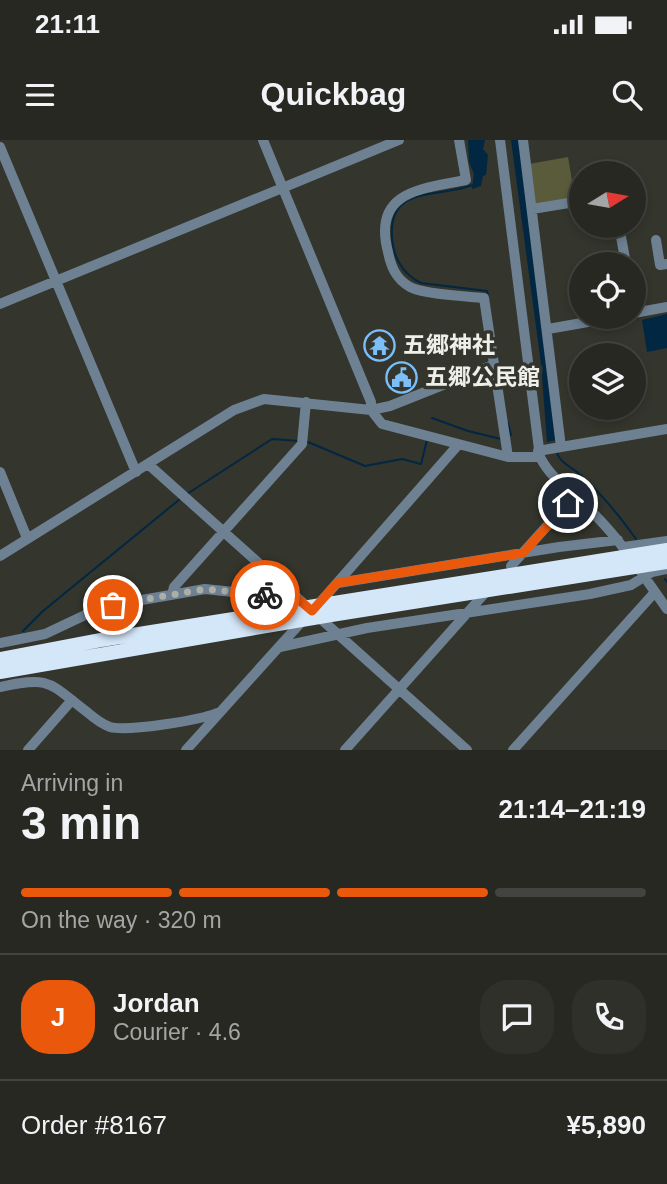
<!DOCTYPE html>
<html lang="en">
<head>
<meta charset="utf-8">
<style>
  body { margin:0; font-family:Helvetica,"Noto Sans JP",sans-serif; background:#2f302a; color:#f1f3f6; height:100vh; display:flex; flex-direction:column; font-size:26px; white-space:nowrap }
  * { box-sizing:border-box; margin:0 }
  p { font-size:23px; color:#a4a6a5 }
  .icon { flex:none; width:38px; height:38px; fill:none; stroke:currentColor; stroke-width:2; stroke-linecap:round; stroke-linejoin:round }
  .map { position:relative; height:610px; overflow:hidden }
  .sheet { display:flex; flex-direction:column; background:#272821; flex:1 }
  .sheet>* { flex:none }
  .needle { width:46px; rotate:79deg }
  .tools { position:absolute; left:569px; top:21px; display:grid; gap:14px }
  .tools a { display:grid; place-items:center; width:77px; height:77px; border-radius:50%; background:#272821; box-shadow:0 4px 10px #0003,0 0 0 2px #43443f; font-size:35px }
  .pin { position:absolute; display:grid; place-items:center; width:60px; height:60px; color:#fff; margin:-30px; border:4px solid #fff; border-radius:50%; box-shadow:0 2px 7px #0007 }
  .courier { position:absolute; display:grid; place-items:center; width:70px; height:70px; margin:-35px; border:5px solid #ea580c; border-radius:50%; background:#fff; color:#222; box-shadow:0 2px 9px #0007 }
  .summary em { font-style:normal; font-weight:700 }
  .summary div { display:flex; flex-direction:column-reverse }
  .summary { display:flex; align-items:center; justify-content:space-between; height:119px; padding:0 21px }
  h1 { font-size:46px; font-weight:700; line-height:52px }
  .bar { display:grid; grid-template-columns:repeat(4,1fr); gap:10px 7px; align-content:center; height:84px; padding:0 21px }
  .bar i { height:9px; border-radius:5px; background:#43443f }
  .bar .active { background:#ea580c }
  .bar p { grid-column:span 4 }
  .line { display:flex; align-items:center; gap:18px; padding:0 21px; border-top:2px solid #43443f }
  .line div { flex:1 }
  .round { display:grid; place-items:center; flex:none; width:74px; height:74px; border-radius:28px; background:#2f302a }
  .status { display:flex; justify-content:space-between; align-items:center; height:49px; padding:0 35px; background:#272821; direction:ltr }
  .status svg { height:19px; fill:currentColor }
  header { display:flex; justify-content:space-between; align-items:center; height:91px; padding:0 21px; background:#272821; font-size:32px; font-weight:700 }
  .map>svg:first-child { display:block }
</style>
</head>
<body>
<div class="status"><b>21:11</b><svg viewBox="0 0 49 12"><path d="M0 12V9h3v3zM5 12V6h3v6zM10 12V3h3v9zM15 12V0h3v12zM26 1h20v11H26zM47 4h2v5h-2z"/></svg></div>
<header><svg class="icon" aria-label="menu" viewBox="0 0 24 24"><path d="M4 6h16M4 12h16M4 18h16"/></svg>Quickbag<svg class="icon" aria-label="search" viewBox="0 0 24 24"><circle cx="10" cy="10" r="6"/><path d="M15 15l6 6"/></svg></header>
<div class="map">
<svg width="667" height="610" viewBox="0 0 667 610">
  <rect width="100%" height="100%" fill="#34352c"/>
  <path fill="#595b3b" d="M568,17L575,58L537,65L534,63L529,24Z"/>
  <path fill="#022742" d="M468,0H485L483,9L488,15L486,35L483,36L481,46L472,49L474,34L469,22Z
    M511,0H519L557,300L547,302L541,224Z
    M667,174V208L647,212L642,180Z"/>
  <g fill="none" stroke-linecap="round" stroke-linejoin="round">
    <path stroke="#022742" stroke-width="2" d="M473,45C435,59 383,44 393,106C396,122 406,136 421,143L487,151L488,156
      M432,278L468,291L501,299
      M508,283L511,295
      M308,302L365,326L402,319L421,324L427,300
      M557,313C560,322 569,326 577,332C599,351 619,375 636,399
      M187,354L272,299L299,301
      M665,439L667,442
      M23,491L43,471L180,359"/>
    <path stroke="#6d8193" stroke-width="10" d="M263,0L371,262V270L390,266L493,225
      M459,0L466,40C421,49 372,51 388,112C391,127 396,139 410,147C426,155 466,156 484,158L508,317
      M500,0L540,317C552,341 577,356 595,375C623,403 644,437 667,469
      M523,0L561,307L667,289
      M0,7L136,332
      M532,69L581,61
      M619,86L626,124
      M656,100L660,125L667,124
      M0,164L399,0
      M634,173L667,167
      M548,189L616,177
      M538,311L561,307
      M148,324L467,610
      M0,332L27,398
      M624,407L667,401
      M0,416L234,270L264,259L371,270L382,284L508,317H540
      M511,426L574,356
      M338,443L559,407L618,400
      M172,455L174,447L302,304L306,262
      M316,467L458,305
      M0,503L45,494L100,468L113,465L205,449L262,455L291,453
      M280,507L367,488L590,454L631,445L652,432L667,429
      M0,547C51,536 48,542 87,572C94,578 101,584 110,587C127,592 200,580 217,573
      M28,610L72,560
      M186,610L305,478
      M345,610L485,453
      M513,610L655,452"/>
    <path stroke="#d4e7f9" stroke-width="14" d="M0,519L101,500L667,410
      M0,532L331,475L667,422"/>
  </g>
  <g fill="none" stroke-linecap="round" stroke-linejoin="round">
    <path stroke="#aeaea8" stroke-width="7" stroke-dasharray="0 12.6" d="M113,465L205,449L265,455"/>
    <path stroke="#ea580c" stroke-width="9" d="M265,455L291,453L312,471L337,443L523,413L568,363"/>
  </g>
  <defs>
    <symbol id="temple-ring" viewBox="-11 -11 22 22"><circle r="9.5" fill="#34352c" stroke="#7bbef8" stroke-width="1.5"/><path d="M0-6L5-2H3V0L6.5 2.5H4V6H1.5V3h-3V6H-4V2.5H-6.5L-3 0V-2H-5Z" fill="#7bbef8"/></symbol>
    <symbol id="civic-ring" viewBox="-11 -11 22 22"><circle r="9.5" fill="#34352c" stroke="#7bbef8" stroke-width="1.5"/><path d="M-.6-6.5H3V-4.5H.6V-3L4-1V1h2V6H-6V1h2V-1L-.6-3ZM-1.2 2.5V6h2.4V2.5Z" fill="#7bbef8"/></symbol>
  </defs>
  <g fill-rule="evenodd">
    <use href="#temple-ring" x="362" y="188" width="35" height="35"/>
    <use href="#civic-ring" x="384" y="220" width="35" height="35"/>
  </g>
  <g text-anchor="middle" stroke-width="7" stroke-linejoin="round" paint-order="stroke">
    <g font-size="23" font-weight="bold" fill="#efefea" stroke="#34352c" text-anchor="start">
      <text x="403" y="213">五郷神社</text>
      <text x="425" y="245">五郷公民館</text>
    </g>
  </g>
</svg>
<div class="tools">
<a><svg class="needle" viewBox="-14 -14 28 28"><path d="M0-13l5 13h-10z" fill="#e53935"/><path d="M0 13l5-13h-10z" fill="#a4a6a5"/></svg></a>
<a><svg class="icon" aria-label="locate" viewBox="0 0 24 24"><circle cx="12" cy="12" r="6"/><path d="M12 2v4M12 18v4M2 12h4M18 12h4"/></svg></a>
<a><svg class="icon" aria-label="layers" viewBox="0 0 24 24"><path d="M12 4l9 5-9 5-9-5zM3 14l9 5 9-5"/></svg></a>
</div>
<div class="pin" style="left:113px;top:465px;background:#ea580c"><svg class="icon" aria-label="bag" viewBox="0 0 24 24"><path d="M5 8h14l-1 12H6zM9 8a3 3 0 0 1 6 0"/></svg></div>
<div class="pin" style="left:568px;top:363px;background:#1f2937"><svg class="icon" aria-label="home" viewBox="0 0 24 24"><path d="M3 11l9-7 9 7M6 9v11h12V9"/></svg></div>
<div class="courier" style="left:265px;top:455px"><svg class="icon" aria-label="bike" viewBox="0 0 24 24"><circle cx="6" cy="16" r="4"/><circle cx="18" cy="16" r="4"/><path d="M6 16l4-8h5l3 8M10 8l3 8H6M13 5h3"/></svg></div>
</div>
<section class="sheet">
<div class="summary"><div><h1>3 min</h1><p>Arriving in</p></div><em>21:14–21:19</em></div>
<div class="bar"><i class="active"></i><i class="active"></i><i class="active"></i><i></i><p>On the way · 320 m</p></div>
<div class="line" style="height:126px"><b class="round" style="background:#ea580c;color:#fff">J</b><div><b>Jordan</b><p>Courier · 4.6</p></div><a class="round"><svg class="icon" aria-label="chat" viewBox="0 0 24 24"><path d="M4 5h16v11H9l-5 4z"/></svg></a><a class="round"><svg class="icon" aria-label="phone" viewBox="0 0 24 24"><path d="M5 4h4l2 5-3 2q2 4 5 5l2-3 5 2v4C11 20 4 13 5 4z"/></svg></a></div>
<div class="line" style="height:91px"><div>Order #8167</div><b>¥5,890</b></div>
</section>
</body>
</html>
